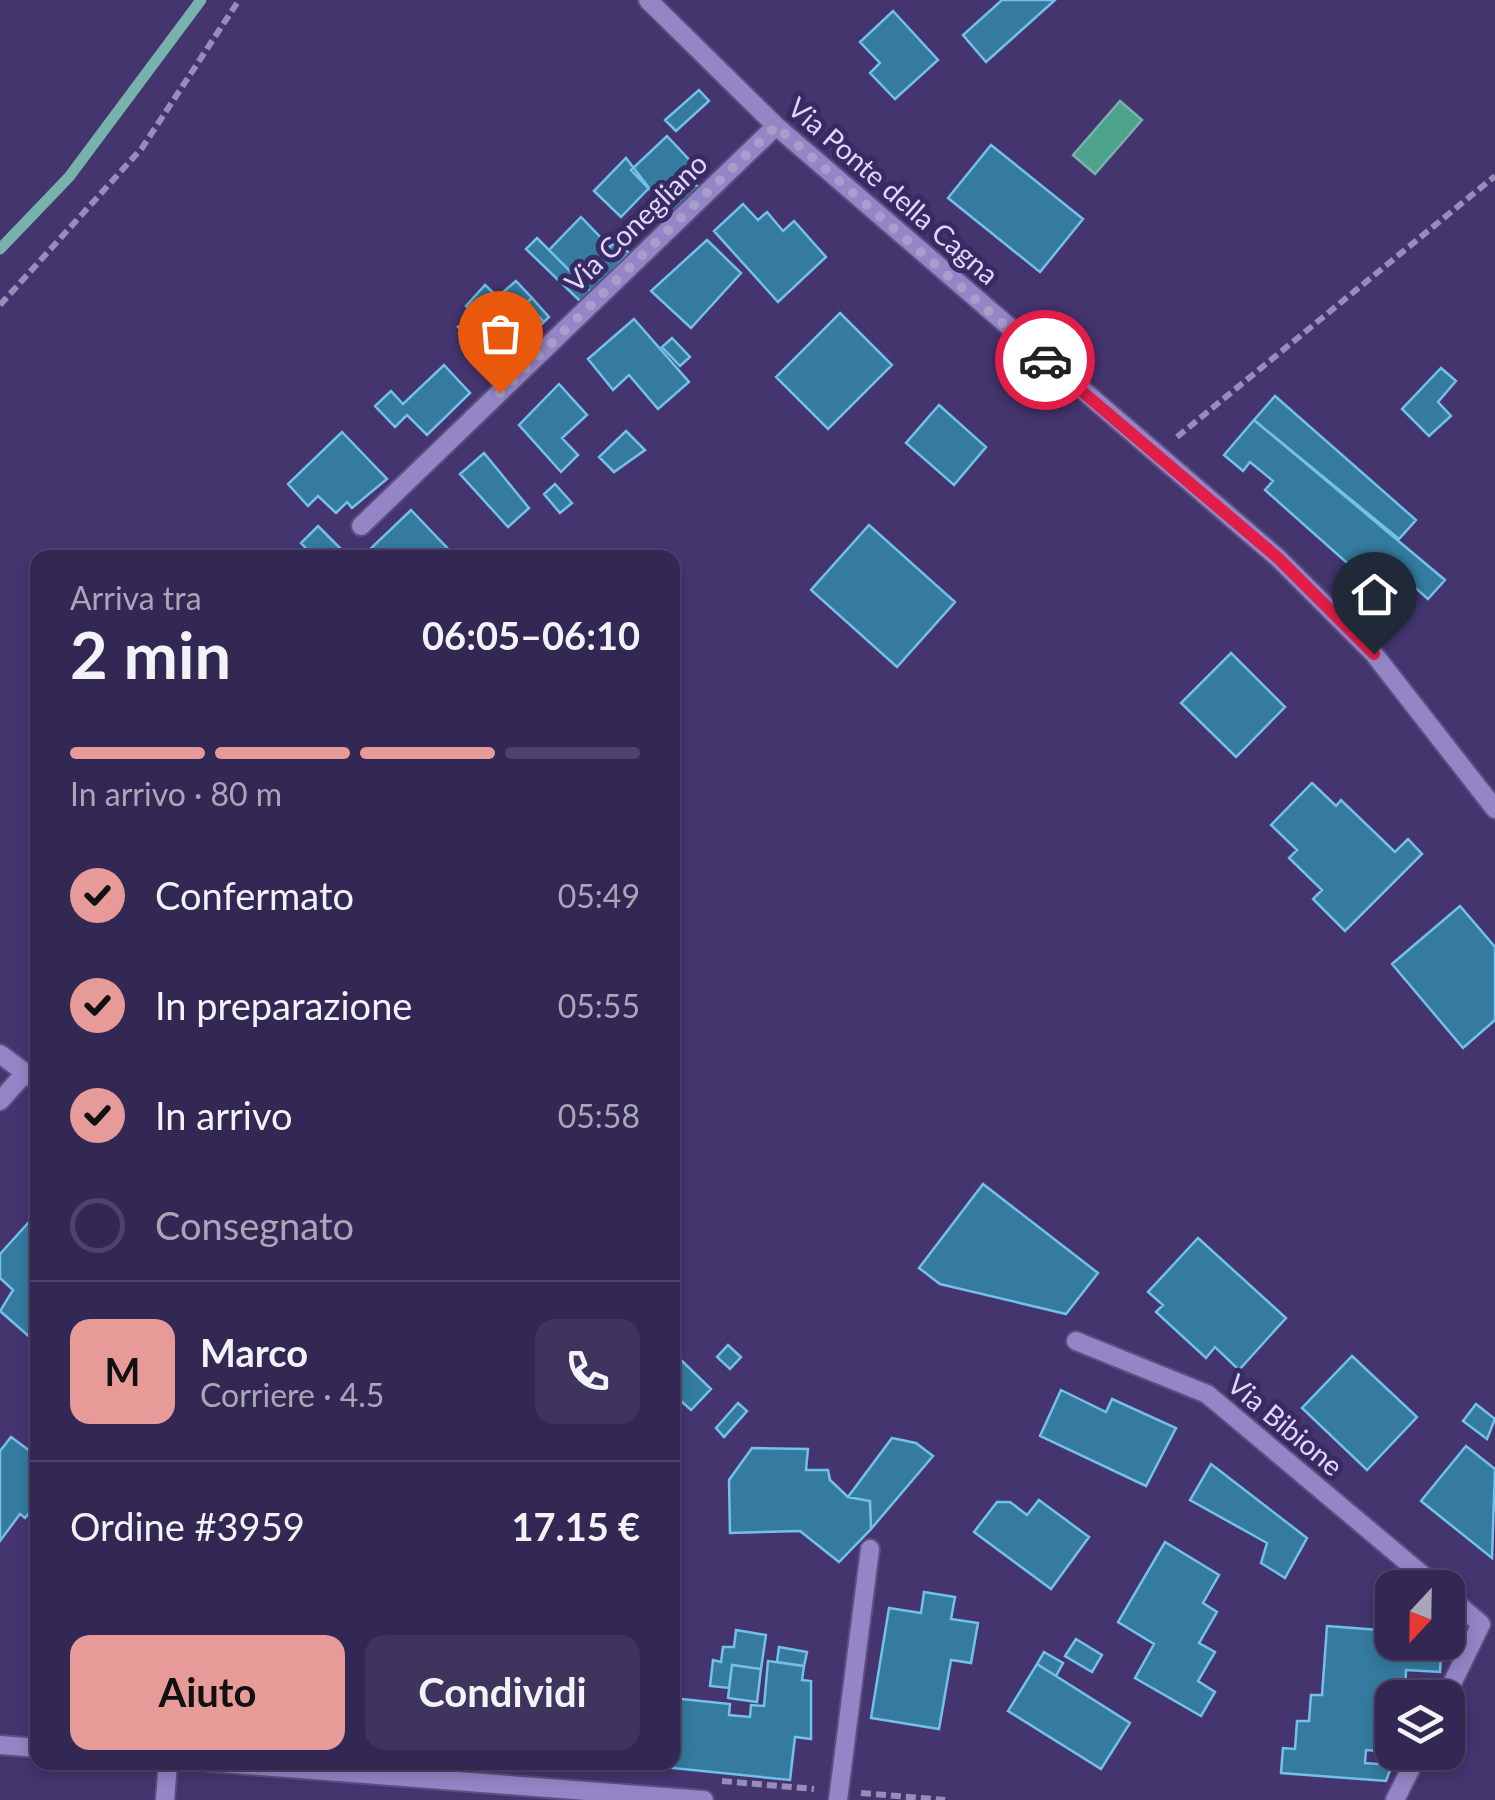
<!DOCTYPE html>
<html lang="it">
<head>
<meta charset="utf-8">
<style>
  body { margin:0; font-family:Lato,sans-serif; background:#3e345d; color:#f1f3f6; height:100vh; display:flex; flex-direction:column; font-size:38px; white-space:nowrap }
  * { box-sizing:border-box; margin:0 }
  p { font-size:32px; color:#a9a6b8 }
  .icon { flex:none; width:55px; height:55px; fill:none; stroke:currentColor; stroke-width:2; stroke-linecap:round; stroke-linejoin:round }
  .map { position:relative; flex:1; overflow:hidden }
  .drawer { position:absolute; left:30px; top:550px; width:650px; height:1220px; display:flex; flex-direction:column; background:#332853; border-radius:20px; box-shadow:0 5px 15px #0003,0 0 0 2px #4e446a }
  .drawer>* { flex:none }
  .needle { width:65px; rotate:202deg }
  .fabs { position:absolute; left:1375px; top:1570px; display:grid; gap:20px }
  .fabs a { display:grid; place-items:center; width:90px; height:90px; border-radius:20px; background:#332853; box-shadow:0 5px 15px #0003,0 0 0 2px #4e446a; font-size:50px }
  .pin { position:absolute; display:grid; place-items:center; width:85px; height:85px; color:#fff; margin:-102px -42px; border-radius:50% 50% 50% 0; rotate:-45deg; box-shadow:0 0 10px #0007 }
  .pin .icon { rotate:45deg }
  .courier { position:absolute; display:grid; place-items:center; width:100px; height:100px; margin:-50px; border:8px solid #e11d48; border-radius:50%; background:#fff; color:#222; box-shadow:0 2px 12px #0007 }
  .head em { font-style:normal; font-weight:700 }
  .head div { display:flex; flex-direction:column-reverse }
  .head { display:flex; align-items:center; justify-content:space-between; height:170px; padding:0 40px }
  h1 { font-size:65px; font-weight:700; line-height:75px }
  .bar { display:grid; grid-template-columns:repeat(4,1fr); gap:15px 10px; align-content:center; height:120px; padding:0 40px }
  .bar i { height:12px; border-radius:8px; background:#4e446a }
  .bar .active { background:#e69b98 }
  .bar p { grid-column:span 4 }
  .line { display:flex; align-items:center; gap:25px; padding:0 40px; border-top:2px solid #4e446a }
  .line div { flex:1 }
  .round { display:grid; place-items:center; flex:none; width:105px; height:105px; border-radius:20px; background:#3e345d }
  ol { padding:0 40px; list-style:none }
  li { display:flex; align-items:center; gap:30px; height:110px }
  li p { margin-inline-start:auto }
  li .icon { padding:10px; border-radius:50%; background:#e69b98; color:#111; stroke-width:4 }
  li:last-child { color:#a9a6b8 }
  li i { width:55px; height:55px; border:5px solid #4e446a; border-radius:50% }
  .button { display:flex; gap:20px; margin-top:auto; padding:20px 40px }
  .button a { flex:1; height:115px; border-radius:20px; background:#e69b98; color:#111; font-size:40px; font-weight:700; line-height:115px; text-align:center }
  .button a+a { background:#3e345d; color:#f1f3f6 }
  .map>svg:first-child { display:block }
</style>
</head>
<body>
<div class="map">
<svg width="1495" height="1800" viewBox="0 0 1495 1800">
  <rect width="100%" height="100%" fill="#44356f"/>
  <path fill="#4da28b" stroke="#78b2ac" stroke-width="2.5" d="M1120,101L1142,120L1095,174L1073,155Z"/>
  <g fill="none" stroke-linecap="round" stroke-linejoin="round">
    <path stroke="#78b2ac" stroke-width="11" d="M0,249L69,177L201,0"/>
  </g>
  <path fill="#347b9f" stroke="#73c0ea" stroke-width="2.5" d="M1002,0H1055L986,62L963,35Z
    M893,11L938,60L895,99L870,73L880,63L860,42Z
    M699,90L709,101L676,131L665,120Z
    M667,136L695,166L686,174L700,189L673,214L631,170Z
    M991,145L1083,219L1040,272L948,198Z
    M626,158L649,188L621,217L594,191Z
    M743,204L758,220L767,212L783,231L794,221L826,257L778,302L714,231Z
    M581,217L610,247L616,241L629,253L591,292L549,250Z
    M537,238L591,292L581,302L526,249Z
    M707,240L741,273L691,328L651,291Z
    M516,281L532,298L526,303L544,322L517,347L483,309Z
    M485,285L497,296L476,316L466,306Z
    M532,298L549,317L544,322L526,303Z
    M483,309L498,326L493,331L502,341L487,357L458,327Z
    M840,313L892,365L828,429L776,377Z
    M634,319L689,382L658,409L629,375L613,390L588,359Z
    M672,338L690,357L680,366L662,347Z
    M444,365L470,393L427,435L407,415L395,427L375,406L391,391L403,404Z
    M1441,368L1456,381L1438,402L1451,416L1429,436L1402,409Z
    M559,384L587,415L562,438L578,455L561,472L519,425Z
    M1275,396L1416,520L1399,539L1254,420Z
    M939,405L986,447L954,485L906,443Z
    M1254,420L1445,580L1428,599L1400,574L1382,594L1265,490L1273,481L1250,462L1243,471L1224,455Z
    M626,431L645,450L614,472L599,457Z
    M342,432L387,479L352,508L347,502L336,513L318,496L308,506L288,484Z
    M484,453L529,508L508,527L460,474Z
    M555,484L572,503L560,513L544,494Z
    M411,510L454,555L451,558H372L367,552Z
    M869,525L955,602L897,667L811,590Z
    M318,526L340,548L329,558H315L301,543Z
    M1231,653L1285,707L1236,757L1181,703Z
    M1312,783L1336,806L1341,800L1395,852L1408,839L1422,854L1345,931L1313,899L1322,890L1289,858L1297,850L1271,825Z
    M1460,906L1495,947V1020L1463,1048L1392,964Z
    M983,1184L1098,1273L1066,1314L940,1284L919,1268Z
    M38,1212V1333L32,1339L0,1311L13,1290L0,1278V1254Z
    M1198,1238L1286,1318L1239,1370L1215,1347L1206,1358L1156,1312L1163,1305L1148,1292Z
    M728,1345L741,1357L730,1369L717,1357Z
    M1352,1356L1417,1417L1367,1470L1302,1408Z
    M680,1359L711,1389L691,1410L672,1393V1366Z
    M1061,1390L1106,1412L1112,1399L1176,1428L1146,1486L1040,1436Z
    M738,1403L747,1411L724,1437L716,1428Z
    M1476,1404L1495,1419L1487,1439L1463,1421Z
    M11,1437L38,1457V1502L25,1518L20,1514L0,1541V1451Z
    M892,1438L916,1443L933,1456L871,1529L870,1501L848,1497Z
    M1466,1446L1495,1469L1492,1558L1421,1501Z
    M752,1448L808,1449L806,1470H828L830,1480L848,1497L870,1501L871,1529L839,1562L800,1531L730,1533L729,1480Z
    M1211,1464L1307,1538L1285,1578L1261,1563L1267,1543L1190,1500Z
    M1039,1500L1089,1537L1051,1589L974,1532L997,1502H1010L1027,1515Z
    M1165,1542L1219,1575L1203,1603L1217,1612L1199,1643L1215,1652L1198,1681L1215,1692L1201,1716L1135,1678L1154,1644L1118,1622Z
    M924,1592L955,1597L951,1619L978,1623L971,1663L951,1660L939,1729L871,1718L889,1608L921,1613Z
    M1327,1626L1392,1631V1642L1441,1653L1440,1672L1406,1670L1405,1698H1392V1725L1381,1724L1380,1735L1392,1737V1752L1366,1750L1365,1763L1392,1765L1386,1781L1281,1773L1283,1748L1295,1749L1297,1721H1309L1311,1695H1322Z
    M736,1630L766,1635L761,1669L732,1665L729,1688L710,1686L713,1660L721,1662L723,1647H734Z
    M1076,1639L1102,1655L1092,1672L1065,1656Z
    M779,1647L807,1652L804,1666L777,1662Z
    M1044,1652L1063,1663L1056,1676L1037,1664Z
    M768,1661L804,1666L802,1680L811,1681V1739L795,1737L790,1780L653,1766L672,1762V1698L730,1704L729,1715L750,1717L751,1705L764,1706Z
    M1037,1664L1130,1723L1101,1769L1008,1711Z
    M732,1665L761,1669L757,1702L728,1698Z"/>
  <g fill="none" stroke-linecap="round" stroke-linejoin="round">
    <defs>
      <path id="minor" d="M648,0L776,126L1278,558L1374,654L1495,809
        M361,526L776,126
        M0,1054L38,1082
        M0,1101L25,1073
        M1076,1341L1207,1394L1438,1588
        M1445,1698L1481,1624L1448,1596
        M0,1745L38,1748
        M209,1762L704,1800
        M165,1800L168,1762
        M838,1800L870,1549
        M1395,1800L1419,1752"/>
    </defs>
    <use href="#minor" stroke="#5e4f81" stroke-width="22"/>
    <path stroke="#978cba" stroke-width="6" stroke-dasharray="10 5" stroke-linecap="butt" d="M0,305L142,148L239,0
      M1177,437L1495,176
      M722,1781L814,1789
      M861,1793L945,1800"/>
    <use href="#minor" stroke="#9385c6" stroke-width="18"/>
  </g>
  <g fill="none" stroke-linecap="round" stroke-linejoin="round">
    <path stroke="#a79ec9" stroke-width="10" stroke-dasharray="0 18" d="M500,393L776,126L1045,360"/>
    <path stroke="#e11d48" stroke-width="12" d="M1045,360L1278,558L1374,654"/>
  </g>
  <g text-anchor="middle" stroke-width="10" stroke-linejoin="round" paint-order="stroke">
    <g font-size="28" fill="#ddd7fa" stroke="#3a2a63">
      <text transform="translate(893 191) rotate(41)" y="10">Via Ponte della Cagna</text>
      <text transform="translate(636 223) rotate(-44)" y="10">Via Conegliano</text>
      <text transform="translate(1285 1425) rotate(40)" y="10">Via Bibione</text>
    </g>
  </g>
</svg>
<div class="fabs">
<a><svg class="needle" viewBox="-14 -14 28 28"><path d="M0-13l5 13h-10z" fill="#e53935"/><path d="M0 13l5-13h-10z" fill="#a9a6b8"/></svg></a>
<a><svg class="icon" aria-label="layers" viewBox="0 0 24 24"><path d="M12 4l9 5-9 5-9-5zM3 14l9 5 9-5"/></svg></a>
</div>
<div class="pin" style="left:500px;top:393px;background:#ea580c"><svg class="icon" aria-label="bag" viewBox="0 0 24 24"><path d="M5 8h14l-1 12H6zM9 8a3 3 0 0 1 6 0"/></svg></div>
<div class="pin" style="left:1374px;top:654px;background:#1f2937"><svg class="icon" aria-label="home" viewBox="0 0 24 24"><path d="M3 11l9-7 9 7M6 9v11h12V9"/></svg></div>
<div class="courier" style="left:1045px;top:360px"><svg class="icon" aria-label="car" viewBox="0 0 24 24"><path d="M5 17H2v-5l4-1 3-4h7l3 4 3 1v5h-3M9 17h6M6 11h13"/><circle cx="7" cy="17" r="2"/><circle cx="17" cy="17" r="2"/></svg></div>
<section class="drawer">
<div class="head"><div><h1>2 min</h1><p>Arriva tra</p></div><em>06:05–06:10</em></div>
<div class="bar"><i class="active"></i><i class="active"></i><i class="active"></i><i></i><p>In arrivo · 80 m</p></div>
<ol>
<li><svg class="icon" aria-label="check" viewBox="0 0 24 24"><path d="M5 12l5 5 9-10"/></svg>Confermato<p>05:49</p></li>
<li><svg class="icon" aria-label="check" viewBox="0 0 24 24"><path d="M5 12l5 5 9-10"/></svg>In preparazione<p>05:55</p></li>
<li><svg class="icon" aria-label="check" viewBox="0 0 24 24"><path d="M5 12l5 5 9-10"/></svg>In arrivo<p>05:58</p></li>
<li><i></i>Consegnato</li>
</ol>
<div class="line" style="height:180px"><b class="round" style="background:#e69b98;color:#111">M</b><div><b>Marco</b><p>Corriere · 4.5</p></div><a class="round"><svg class="icon" aria-label="phone" viewBox="0 0 24 24"><path d="M5 4h4l2 5-3 2q2 4 5 5l2-3 5 2v4C11 20 4 13 5 4z"/></svg></a></div>
<div class="line" style="height:130px"><div>Ordine #3959</div><b>17.15 €</b></div>
<div class="button"><a>Aiuto</a><a>Condividi</a></div>
</section>
</div>
</body>
</html>
